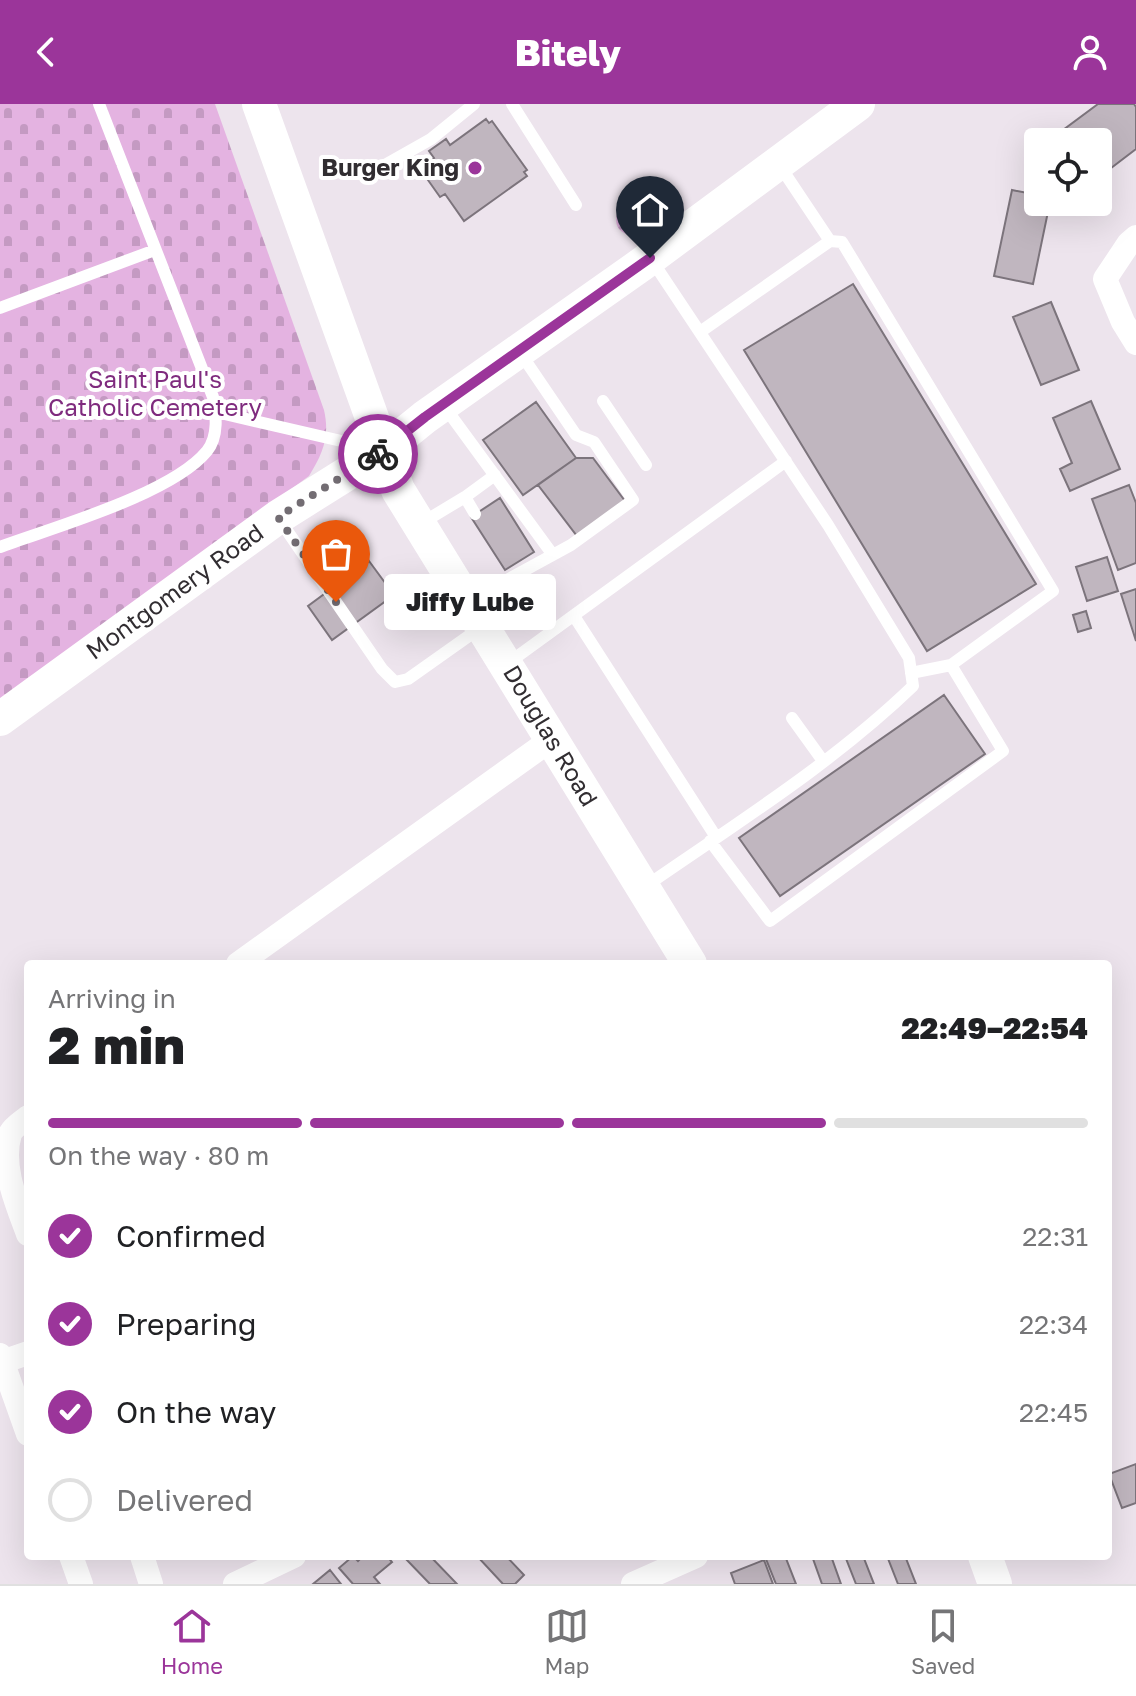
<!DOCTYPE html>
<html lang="en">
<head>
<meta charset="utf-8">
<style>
  body { margin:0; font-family:"Golos Text",sans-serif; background:#f6f6f6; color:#202124; height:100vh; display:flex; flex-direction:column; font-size:30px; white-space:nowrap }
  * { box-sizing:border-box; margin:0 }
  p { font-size:26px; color:#757577 }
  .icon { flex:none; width:44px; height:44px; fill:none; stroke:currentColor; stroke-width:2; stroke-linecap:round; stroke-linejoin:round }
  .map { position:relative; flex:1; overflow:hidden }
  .details { position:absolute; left:24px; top:856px; width:1088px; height:600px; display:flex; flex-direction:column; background:#fff; border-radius:8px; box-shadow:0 8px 32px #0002 }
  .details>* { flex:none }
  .controls { position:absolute; left:1024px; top:24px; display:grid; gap:16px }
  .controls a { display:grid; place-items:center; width:88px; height:88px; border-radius:8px; background:#fff; box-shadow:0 8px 32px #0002; font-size:40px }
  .pin { position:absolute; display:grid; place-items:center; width:68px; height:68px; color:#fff; margin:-82px -34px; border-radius:50% 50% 50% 0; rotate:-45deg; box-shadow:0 0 8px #0007 }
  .pin .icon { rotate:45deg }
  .courier { position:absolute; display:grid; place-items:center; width:80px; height:80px; margin:-40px; border:6px solid #9b359a; border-radius:50%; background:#fff; color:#222; box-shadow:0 2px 10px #0007 }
  .bubble { position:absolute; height:56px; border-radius:8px; background:#fff; box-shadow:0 8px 32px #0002; font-size:26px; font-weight:800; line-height:56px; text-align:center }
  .summary em { font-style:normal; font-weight:800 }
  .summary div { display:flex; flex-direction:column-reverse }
  .summary { display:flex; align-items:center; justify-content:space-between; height:136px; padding:0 24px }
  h1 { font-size:52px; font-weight:800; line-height:60px }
  .bar { display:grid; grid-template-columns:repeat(4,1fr); gap:12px 8px; align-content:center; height:96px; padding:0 24px }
  .bar i { height:10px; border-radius:6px; background:#e0e0e0 }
  .bar .active { background:#9b359a }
  .bar p { grid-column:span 4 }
  ol { padding:0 24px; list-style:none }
  li { display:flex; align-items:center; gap:24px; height:88px }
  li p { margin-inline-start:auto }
  li .icon { padding:8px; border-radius:50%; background:#9b359a; color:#fff; stroke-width:4 }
  li:last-child { color:#757577 }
  li i { width:44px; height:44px; border:4px solid #e0e0e0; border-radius:50% }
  header { display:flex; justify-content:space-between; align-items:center; height:104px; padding:0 24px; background:#9b359a; color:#fff; font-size:36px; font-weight:800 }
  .tab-bar { display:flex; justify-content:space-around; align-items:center; height:112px; border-top:2px solid #e0e0e0; background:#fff; font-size:22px; color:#757577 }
  .tab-bar a { display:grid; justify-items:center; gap:4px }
  .tab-bar .active { color:#9b359a }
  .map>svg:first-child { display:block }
</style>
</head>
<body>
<header><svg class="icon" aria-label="back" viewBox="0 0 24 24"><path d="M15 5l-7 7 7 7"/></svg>Bitely<svg class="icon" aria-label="person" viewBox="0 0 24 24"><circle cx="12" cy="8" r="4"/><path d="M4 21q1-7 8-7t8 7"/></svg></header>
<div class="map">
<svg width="1136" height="1480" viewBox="0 0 1136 1480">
  <defs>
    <pattern id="grass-dots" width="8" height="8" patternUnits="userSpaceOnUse" patternTransform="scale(2)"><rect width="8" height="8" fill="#e4b3e1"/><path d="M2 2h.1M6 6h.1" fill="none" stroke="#c49ac2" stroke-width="1.8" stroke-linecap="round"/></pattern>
    <pattern id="cemetery-stones" width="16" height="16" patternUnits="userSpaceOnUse" patternTransform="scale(2)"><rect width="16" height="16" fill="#e4b3e1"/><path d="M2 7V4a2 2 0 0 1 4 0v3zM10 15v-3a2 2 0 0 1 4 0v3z" fill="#c49ac2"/></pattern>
  </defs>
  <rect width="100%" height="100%" fill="#ede4ed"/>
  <path fill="url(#grass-dots)" d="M629,82L648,112V125L639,133C602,129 619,103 629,82Z"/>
  <path fill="url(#cemetery-stones)" d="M0,0H215L324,306C330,333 323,349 309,372L0,598Z"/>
  <path fill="#c0b6bf" stroke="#7c747c" stroke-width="2" d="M1098,0H1134L1136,3V45L1098,74V38H1066L1059,29Z
    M486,15L489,19L492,17L527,66L524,68L527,72L464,117L445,90L440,93L423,69L427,66L424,61L434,54L429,47L446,35L450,41Z
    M1012,86L1038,91V98H1050L1033,180L994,172Z
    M853,180L1036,480L927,547L744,246Z
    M1051,198L1079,266L1041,281L1013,213Z
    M1091,297L1120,365L1070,387L1060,365L1072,359L1053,314Z
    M536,298L576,354L523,391L483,336Z
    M576,354H593L625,397L577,432L538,381Z
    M1129,381L1136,399V459L1118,466L1092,395Z
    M500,394L534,448L505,466L471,413Z
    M1107,453L1118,487L1087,497L1076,463Z
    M369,457L394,491L332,536L308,502Z
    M1136,485V537L1121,490Z
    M1086,507L1091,524L1078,528L1073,511Z
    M944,591L985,650L780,792L739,734Z
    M1136,1360V1399L1122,1404L1109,1370Z
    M353,1452L358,1457L363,1452H387L392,1458L374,1473L380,1480H353L339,1464Z
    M403,1452H430L457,1480H430Z
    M477,1452H506L524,1471L515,1480H503Z
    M774,1452H785L796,1480H776L766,1455Z
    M812,1452H831L841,1480H822Z
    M845,1452H863L874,1480H856Z
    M887,1452H905L916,1480H898Z
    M764,1456L773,1480H735L731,1469Z
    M330,1466L341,1480H313Z"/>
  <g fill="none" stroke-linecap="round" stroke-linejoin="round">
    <path stroke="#fff" stroke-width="12" d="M512,0L576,101
      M369,70L431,35L474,0
      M830,137L842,138L1053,487L951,561
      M0,204L155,146
      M700,228L830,137L780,62
      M603,297L646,361
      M444,302L553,451
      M216,308L376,345
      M475,410L465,393L495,371
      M279,415L382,565L395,578L408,575L480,524
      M420,420L465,393
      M0,443C54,423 172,390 207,347C219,332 216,310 213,293L99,0
      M470,496L571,441L633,396L594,338L576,331L519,247
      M574,512L716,733
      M507,560L786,357
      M792,614L823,657
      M710,737L770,817L1003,647L951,561L911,569
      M646,782C737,719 833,659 913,582L909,554L828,421L651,155"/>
    <path stroke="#fff" stroke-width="24" d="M1136,133L1129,139L1105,175L1123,218L1136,239
      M238,860L552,635
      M28,1013C22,1018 13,1023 10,1030C0,1062 17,1100 28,1130
      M0,1251L28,1330
      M2,1258L28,1249
      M71,1452L81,1480
      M142,1452L151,1480
      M235,1480L294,1452
      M633,1480L696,1452"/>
    <path stroke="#fff" stroke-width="34" d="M259,0L398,386L690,860
      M0,615L278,413L383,347L425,313L642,160L858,0
      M985,1452L995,1480"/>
  </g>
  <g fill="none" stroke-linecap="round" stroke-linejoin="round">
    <path stroke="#736d73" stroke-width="8" stroke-dasharray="0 14.4" d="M336,498L278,413L378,350"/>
    <path stroke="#9b359a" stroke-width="10" d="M378,350L425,313L650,154"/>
  </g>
  <circle fill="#9b359a" stroke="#fff" stroke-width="3" cx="475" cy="64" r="8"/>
  <g text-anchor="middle" stroke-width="8" stroke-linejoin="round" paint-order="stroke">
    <g font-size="24" font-weight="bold" fill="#312d31" stroke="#fff" text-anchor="end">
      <text x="459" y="72">Burger King</text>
    </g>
    <g font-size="24" fill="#7f2b7e" stroke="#fff">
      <text x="155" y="284">Saint Paul's<tspan x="155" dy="28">Catholic Cemetery</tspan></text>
    </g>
    <g font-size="24" fill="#312d31" stroke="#fff">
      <text transform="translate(175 488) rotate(-36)" y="8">Montgomery Road</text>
      <text transform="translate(550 632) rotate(59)" y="8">Douglas Road</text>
    </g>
  </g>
</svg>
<div class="controls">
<a><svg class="icon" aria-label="locate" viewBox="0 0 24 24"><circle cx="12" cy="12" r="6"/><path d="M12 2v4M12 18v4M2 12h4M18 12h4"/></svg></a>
</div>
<div class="pin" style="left:336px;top:498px;background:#ea580c"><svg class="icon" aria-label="bag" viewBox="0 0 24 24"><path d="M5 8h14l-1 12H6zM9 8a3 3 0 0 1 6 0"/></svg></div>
<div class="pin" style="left:650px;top:154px;background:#1f2937"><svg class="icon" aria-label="home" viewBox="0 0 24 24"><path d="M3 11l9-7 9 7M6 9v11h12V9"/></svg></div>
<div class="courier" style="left:378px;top:350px"><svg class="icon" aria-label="bike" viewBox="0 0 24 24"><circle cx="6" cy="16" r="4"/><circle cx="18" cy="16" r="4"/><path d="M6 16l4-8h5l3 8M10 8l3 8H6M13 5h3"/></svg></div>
<div class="bubble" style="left:384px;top:470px;width:172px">Jiffy Lube</div>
<section class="details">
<div class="summary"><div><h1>2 min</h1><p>Arriving in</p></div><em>22:49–22:54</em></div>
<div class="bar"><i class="active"></i><i class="active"></i><i class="active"></i><i></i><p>On the way · 80 m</p></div>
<ol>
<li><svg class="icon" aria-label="check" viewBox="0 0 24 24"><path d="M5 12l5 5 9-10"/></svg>Confirmed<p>22:31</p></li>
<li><svg class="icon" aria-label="check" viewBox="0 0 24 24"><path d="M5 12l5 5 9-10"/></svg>Preparing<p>22:34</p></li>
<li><svg class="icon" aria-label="check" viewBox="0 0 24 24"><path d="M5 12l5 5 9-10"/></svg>On the way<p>22:45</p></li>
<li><i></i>Delivered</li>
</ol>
</section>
</div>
<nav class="tab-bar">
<a class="active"><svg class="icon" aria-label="home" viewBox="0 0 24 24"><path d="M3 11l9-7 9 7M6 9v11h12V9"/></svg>Home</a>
<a><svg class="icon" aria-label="map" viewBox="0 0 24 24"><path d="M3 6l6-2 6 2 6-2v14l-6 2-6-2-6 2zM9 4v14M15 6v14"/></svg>Map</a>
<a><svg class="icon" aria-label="saved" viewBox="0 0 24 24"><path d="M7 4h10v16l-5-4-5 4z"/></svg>Saved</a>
</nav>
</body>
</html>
